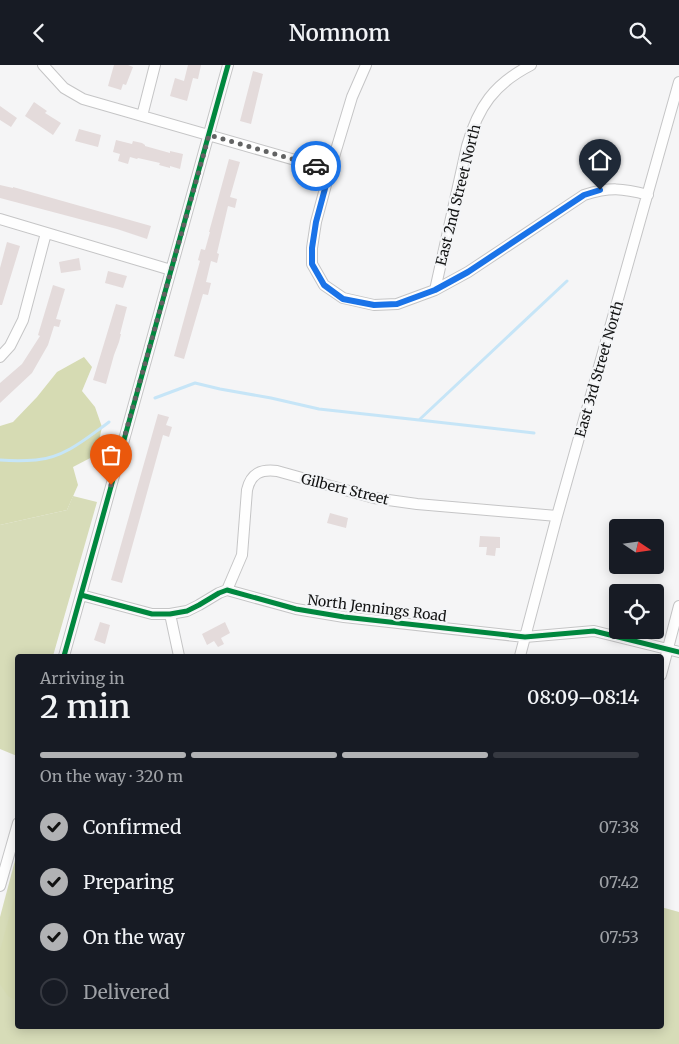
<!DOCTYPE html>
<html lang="en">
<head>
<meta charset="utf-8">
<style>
  body { margin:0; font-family:Merriweather,serif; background:#242831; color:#f1f3f6; height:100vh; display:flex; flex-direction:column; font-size:19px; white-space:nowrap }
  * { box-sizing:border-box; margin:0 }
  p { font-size:16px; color:#9ea1a6 }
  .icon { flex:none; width:28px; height:28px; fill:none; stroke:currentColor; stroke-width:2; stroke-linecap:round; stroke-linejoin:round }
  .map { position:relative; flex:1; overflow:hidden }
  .side { position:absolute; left:15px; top:589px; width:649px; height:375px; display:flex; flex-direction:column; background:#171b24; border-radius:5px; box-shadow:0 2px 12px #0003 }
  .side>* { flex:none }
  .needle { width:32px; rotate:103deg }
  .fabs { position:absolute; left:609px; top:454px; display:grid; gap:10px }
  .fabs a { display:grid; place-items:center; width:55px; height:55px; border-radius:5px; background:#171b24; box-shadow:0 2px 12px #0003; font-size:25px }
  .pin { position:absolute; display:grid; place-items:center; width:42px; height:42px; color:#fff; margin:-51px -21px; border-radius:50% 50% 50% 0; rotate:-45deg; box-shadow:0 0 5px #0007 }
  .pin .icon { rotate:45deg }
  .courier { position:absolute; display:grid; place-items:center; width:50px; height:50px; margin:-25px; border:4px solid #1a73e8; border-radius:50%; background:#fff; color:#222; box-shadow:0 1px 6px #0007 }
  .overview em { font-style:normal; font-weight:600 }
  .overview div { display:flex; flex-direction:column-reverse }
  .overview { display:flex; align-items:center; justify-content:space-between; height:85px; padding:0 25px }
  h1 { font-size:32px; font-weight:600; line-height:38px }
  .bar { display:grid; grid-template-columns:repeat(4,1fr); gap:8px 5px; align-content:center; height:60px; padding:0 25px }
  .bar i { height:6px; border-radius:4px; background:#363941 }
  .bar .current { background:#b1b2b4 }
  .bar p { grid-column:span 4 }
  ol { padding:0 25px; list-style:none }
  li { display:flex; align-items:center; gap:15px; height:55px }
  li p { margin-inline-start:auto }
  li .icon { padding:5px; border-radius:50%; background:#b1b2b4; color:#111; stroke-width:4 }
  li:last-child { color:#9ea1a6 }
  li i { width:28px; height:28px; border:2px solid #363941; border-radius:50% }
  header { display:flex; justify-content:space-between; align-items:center; height:65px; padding:0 25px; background:#171b24; font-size:22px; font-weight:600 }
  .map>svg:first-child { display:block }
</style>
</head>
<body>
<header><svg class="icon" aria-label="back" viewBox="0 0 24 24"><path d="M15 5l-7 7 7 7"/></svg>Nomnom<svg class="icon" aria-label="search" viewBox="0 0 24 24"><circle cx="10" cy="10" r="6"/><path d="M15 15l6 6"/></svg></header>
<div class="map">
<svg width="679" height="979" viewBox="0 0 679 979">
  <rect width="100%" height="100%" fill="#f5f5f6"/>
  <path fill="#d7dcb8" d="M73,431L97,437L53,591H18L17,691L0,684V460L67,445Z
    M17,788L18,961H661V842L679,847V979H0V852Z"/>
  <path fill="#d6dbb3" d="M84,292L92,302L82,326L95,342L102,362L96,390L73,402L78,420L67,445L0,460V361L13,357L37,332L57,307Z
    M17,823L18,936H17L8,931L0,919V886Z"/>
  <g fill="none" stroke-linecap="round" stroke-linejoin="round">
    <path stroke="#c6e5f7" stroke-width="3" d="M155,333L195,318L220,324L271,333L319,344L419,355L567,216
      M419,355L534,368
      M0,395C11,396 25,396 36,395C64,393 87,373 109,357"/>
  </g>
  <path fill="#e4dbdb" d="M114,0H128L133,2L126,20L123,19L121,25L108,21Z
    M188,0H201L198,14L193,13L187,36L170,31L175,13L184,16Z
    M253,6L263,9L251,59L240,56Z
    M34,37L47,46L45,48L61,58L53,70L25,51Z
    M0,41L17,53L11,62L0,55Z
    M79,64L101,70L98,82L75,76Z
    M116,75L132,79L133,76L142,78L145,80V81L170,88V86L183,89L180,104L170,101V103L159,100L160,98L138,93L137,94L130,92L128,99L118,96L120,89L113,87Z
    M229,94L240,97L230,132L237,134L235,143L228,141L217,188L219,189L217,198L211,196L206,217L211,218L208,230L203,229L184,294L174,291L200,196L198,195L201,184L205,185L210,167H209Z
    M0,120L13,123V122L151,161L147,174L117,164L0,133Z
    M7,177L20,181L2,240H0V203Z
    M79,193L81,205L61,208L59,197Z
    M108,206L127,211L123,223L105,218Z
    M53,220L65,224L56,254L61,255L59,262L54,261L48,280L32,308L0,338V318L22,299L40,271L38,270Z
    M116,239L127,242L120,269H121L119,277L114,290L106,319L93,315Z
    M158,349L169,352L166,360L172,362L169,372L163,370L122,518L111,515Z
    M330,448L348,453L346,463L327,458Z
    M480,471L500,472V483H496L495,491L486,490L487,482H479Z
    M100,557L110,560L105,579L94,575Z
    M225,557L230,568L221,573L224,579L218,582L214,576L207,580L202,569Z"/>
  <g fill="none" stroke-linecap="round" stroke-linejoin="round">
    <defs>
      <path id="minor" d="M43,0L64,23L83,34L330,105
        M366,0L352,32L330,105L316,157L312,183V199L324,220L343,233L374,240L397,239L435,225L468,207L584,130C610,122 622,123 648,130
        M142,51L155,0
        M0,154L171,205
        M435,225L467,81C478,42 494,19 531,0
        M0,292L10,281L23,255L46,168
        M227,525L242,490L247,425C251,408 261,404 277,406L374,433L417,439L557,451
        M81,530L152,549H170L187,546L199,540L219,528L227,525L296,544L344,552L525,572L594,566L679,587
        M170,549L179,591
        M64,591L228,0
        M520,591L557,451L679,17
        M661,610L679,541
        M0,821L18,758"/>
    </defs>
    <use href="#minor" stroke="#c5c5c6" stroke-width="12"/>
    <use href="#minor" stroke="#fefefe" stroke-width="10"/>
    <defs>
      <path id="cycleway" d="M81,530L152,549H170L187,546L199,540L219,528L227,525L296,544L344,552L525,572L594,566L679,587
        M64,591L228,0"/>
    </defs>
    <use href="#cycleway" stroke="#f4f5f7" stroke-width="8"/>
    <use href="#cycleway" stroke="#00873e" stroke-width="5"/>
  </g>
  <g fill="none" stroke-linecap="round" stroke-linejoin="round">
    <path stroke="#626363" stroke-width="5" stroke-dasharray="0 9" d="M111,420L209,70L316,101"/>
    <path stroke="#1a73e8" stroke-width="6" d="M316,101L330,105L316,157L312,183V199L324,220L343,234L374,240L397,239L435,225L468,207L584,130L600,125"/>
  </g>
  <g text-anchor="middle" stroke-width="4.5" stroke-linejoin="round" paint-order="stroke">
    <g font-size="14" fill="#131414" stroke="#f4f5f7">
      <text transform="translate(458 130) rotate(-76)" y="5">East 2nd Street North</text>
      <text transform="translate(599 304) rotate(-74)" y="5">East 3rd Street North</text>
      <text transform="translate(345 424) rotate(14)" y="5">Gilbert Street</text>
      <text transform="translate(377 543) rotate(7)" y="5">North Jennings Road</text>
    </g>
  </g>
</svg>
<div class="fabs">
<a><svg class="needle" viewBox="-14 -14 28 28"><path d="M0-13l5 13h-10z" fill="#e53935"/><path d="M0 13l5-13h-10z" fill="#9ea1a6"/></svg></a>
<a><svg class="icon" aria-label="locate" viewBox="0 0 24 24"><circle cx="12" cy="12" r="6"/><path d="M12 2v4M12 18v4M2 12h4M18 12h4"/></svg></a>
</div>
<div class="pin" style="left:111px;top:420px;background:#ea580c"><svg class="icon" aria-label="bag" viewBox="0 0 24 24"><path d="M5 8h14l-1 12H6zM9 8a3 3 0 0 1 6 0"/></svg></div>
<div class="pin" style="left:600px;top:125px;background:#1f2937"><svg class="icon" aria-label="home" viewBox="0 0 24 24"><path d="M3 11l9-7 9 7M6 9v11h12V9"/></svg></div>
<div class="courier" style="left:316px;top:101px"><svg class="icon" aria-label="car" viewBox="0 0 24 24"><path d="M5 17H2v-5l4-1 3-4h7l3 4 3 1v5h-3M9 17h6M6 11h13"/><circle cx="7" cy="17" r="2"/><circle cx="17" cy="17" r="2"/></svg></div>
<section class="side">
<div class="overview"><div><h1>2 min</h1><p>Arriving in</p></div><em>08:09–08:14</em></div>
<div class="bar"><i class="current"></i><i class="current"></i><i class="current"></i><i></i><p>On the way · 320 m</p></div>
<ol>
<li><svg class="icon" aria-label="check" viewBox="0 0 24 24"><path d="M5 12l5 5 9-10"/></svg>Confirmed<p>07:38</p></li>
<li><svg class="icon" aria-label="check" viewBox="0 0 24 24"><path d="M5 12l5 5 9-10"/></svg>Preparing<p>07:42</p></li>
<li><svg class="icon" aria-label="check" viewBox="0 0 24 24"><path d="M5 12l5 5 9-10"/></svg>On the way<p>07:53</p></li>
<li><i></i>Delivered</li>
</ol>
</section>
</div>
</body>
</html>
